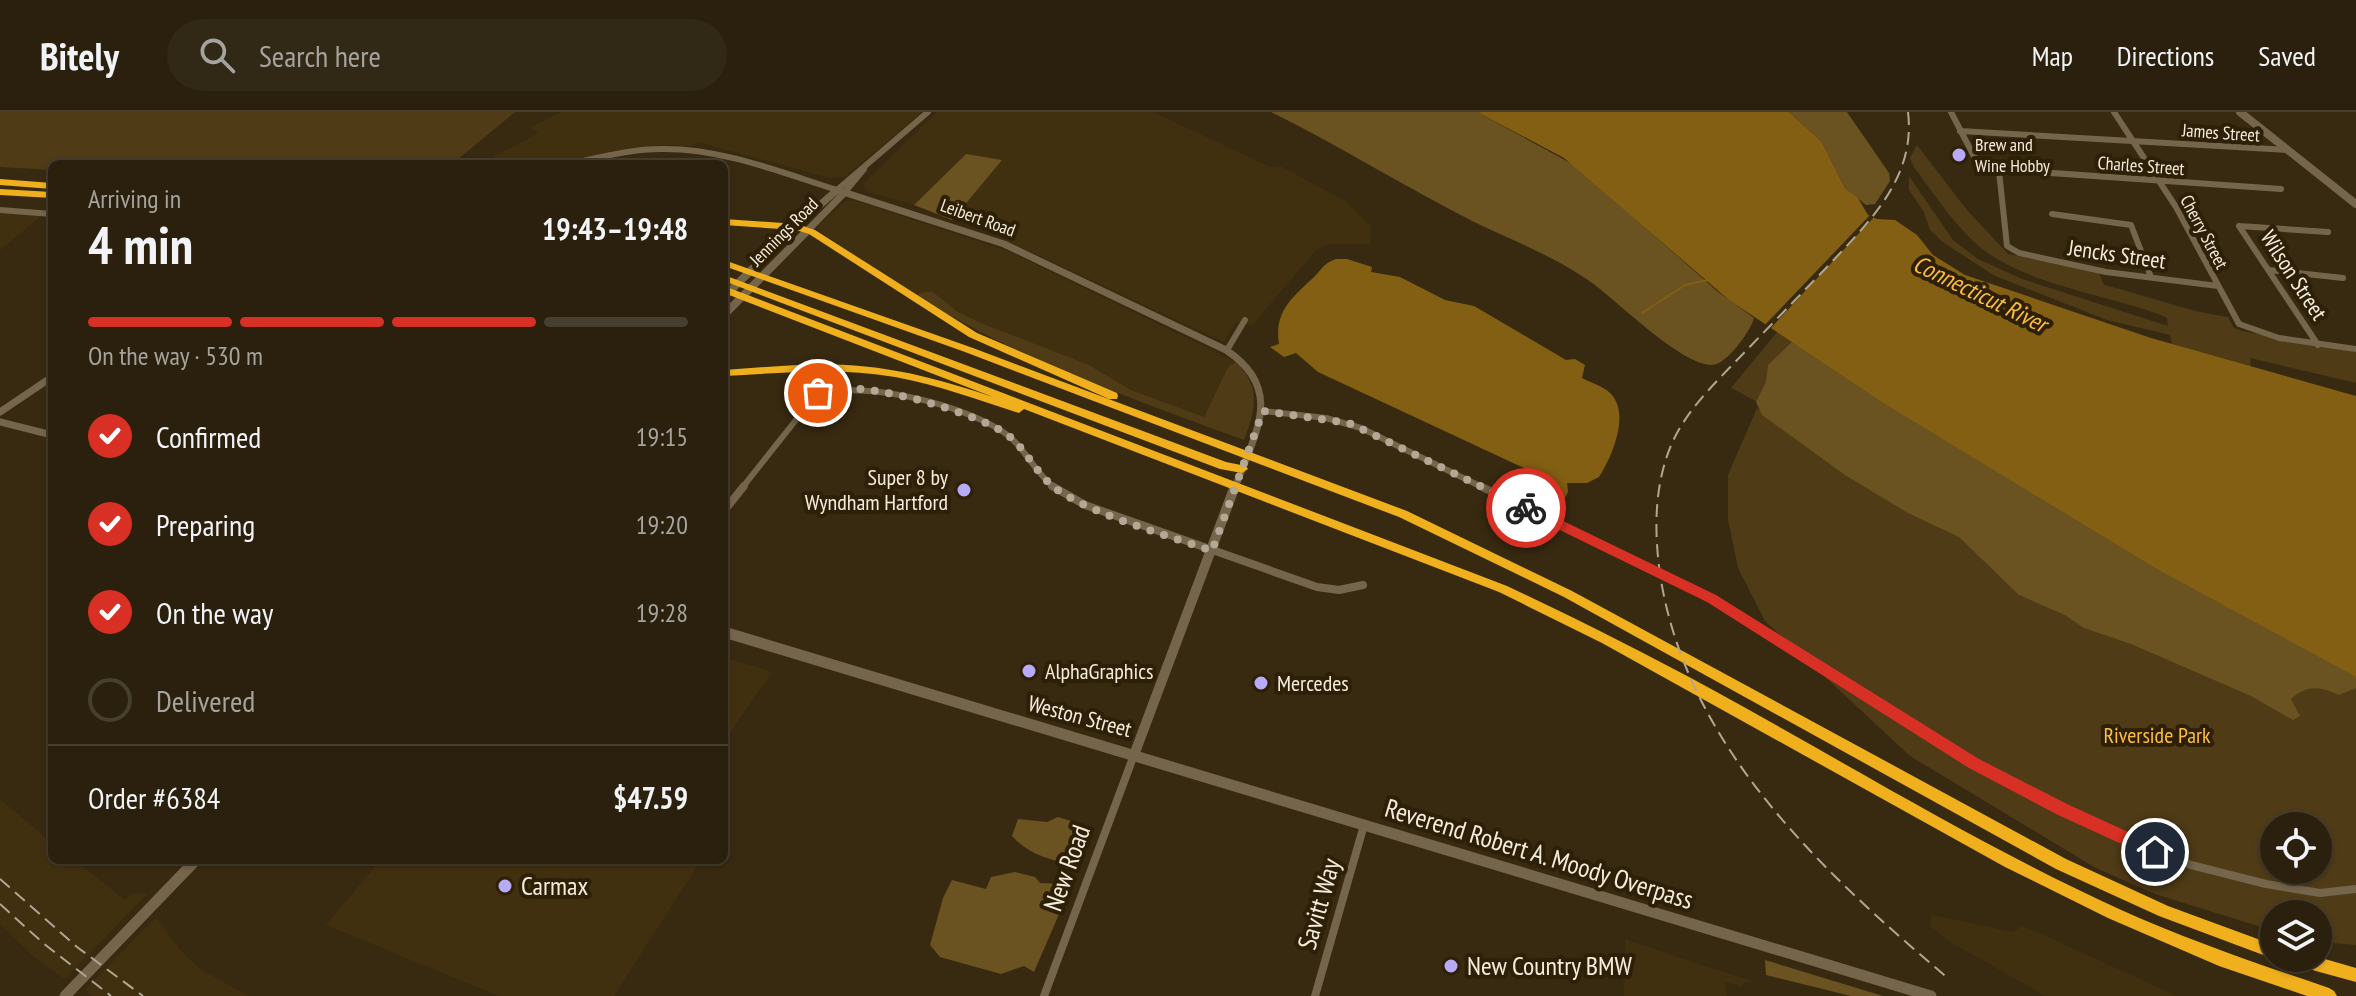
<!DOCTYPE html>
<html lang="en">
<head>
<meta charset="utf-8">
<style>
  body { margin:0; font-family:"PT Sans Narrow",sans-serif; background:#322816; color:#f1f3f6; height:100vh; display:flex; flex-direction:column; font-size:30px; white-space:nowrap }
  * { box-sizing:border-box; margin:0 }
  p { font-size:26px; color:#a5a39d }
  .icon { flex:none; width:44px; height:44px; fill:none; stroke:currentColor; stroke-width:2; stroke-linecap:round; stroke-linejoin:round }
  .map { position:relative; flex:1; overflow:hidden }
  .drawer { position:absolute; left:48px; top:48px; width:680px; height:704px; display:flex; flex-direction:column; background:#2a200d; border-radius:12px; box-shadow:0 2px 6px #0004,0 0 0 2px #463e2e }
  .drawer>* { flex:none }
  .fabs { position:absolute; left:2260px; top:700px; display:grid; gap:16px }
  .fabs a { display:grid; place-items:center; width:72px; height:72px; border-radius:50%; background:#2a200d; box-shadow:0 2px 6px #0004,0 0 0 2px #463e2e; font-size:40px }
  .pin { position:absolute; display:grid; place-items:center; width:68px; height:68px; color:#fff; margin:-34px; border:4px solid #fff; border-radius:50%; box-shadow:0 2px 8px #0007 }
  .courier { position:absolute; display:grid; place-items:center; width:80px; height:80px; margin:-40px; border:6px solid #d93025; border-radius:50%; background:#fff; color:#222; box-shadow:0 2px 10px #0007 }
  .summary em { font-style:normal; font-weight:800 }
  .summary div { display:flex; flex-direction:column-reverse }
  .summary { display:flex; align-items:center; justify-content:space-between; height:136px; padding:0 40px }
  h1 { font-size:52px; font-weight:800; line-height:60px }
  .bar { display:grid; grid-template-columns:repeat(4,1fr); gap:12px 8px; align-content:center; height:96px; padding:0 40px }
  .bar i { height:10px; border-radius:6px; background:#463e2e }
  .bar .on { background:#d93025 }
  .bar p { grid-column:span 4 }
  .line { display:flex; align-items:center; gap:20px; padding:0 40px; border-top:2px solid #463e2e }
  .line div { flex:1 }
  ol { padding:0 40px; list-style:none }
  li { display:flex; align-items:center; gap:24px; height:88px }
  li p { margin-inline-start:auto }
  li .icon { padding:8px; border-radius:50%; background:#d93025; color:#fff; stroke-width:4 }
  li:last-child { color:#a5a39d }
  li i { width:44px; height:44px; border:4px solid #463e2e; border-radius:50% }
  header { display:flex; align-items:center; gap:48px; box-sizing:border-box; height:112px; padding:0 40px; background:#2a200d; border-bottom:2px solid #463e2e }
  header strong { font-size:38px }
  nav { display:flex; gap:44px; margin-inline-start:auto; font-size:28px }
  .search { width:560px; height:72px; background:#322816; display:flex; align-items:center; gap:20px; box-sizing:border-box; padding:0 28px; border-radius:44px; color:#a5a39d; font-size:30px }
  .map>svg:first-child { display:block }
</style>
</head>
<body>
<header>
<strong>Bitely</strong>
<div class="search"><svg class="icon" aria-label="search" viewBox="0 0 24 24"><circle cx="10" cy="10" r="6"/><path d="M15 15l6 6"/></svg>Search here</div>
<nav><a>Map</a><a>Directions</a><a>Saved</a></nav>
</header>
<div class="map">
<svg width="2356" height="884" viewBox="0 0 2356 884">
  <rect width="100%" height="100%" fill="#382a11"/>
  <path fill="#413010" d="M561,0H922L845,65L830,66L698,30L692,34L659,33L548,52H504L493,45L539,21L530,16Z
    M937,0H1153L1270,55H1282L1345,89L1371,114L1370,132H1329L1317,137L1252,213L1236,210L1224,230L997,124L952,107L966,42L914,93L868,80L863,72Z
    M846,89H856L1012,141L1236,250L1228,255L1204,305L1131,278L1089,253L1023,230L958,200L933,180L916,183L823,122L818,117L819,113Z
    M0,100L42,103L0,138Z
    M724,545L772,560L724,629Z
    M0,687L52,731V748H74L125,788L134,781L147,782L65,867L32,843L0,812Z
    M381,748H701L614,884H499L326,813Z
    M1932,803L2013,820L2023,814L2177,884H2046L1952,831L1930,814Z
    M156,805L180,838L201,858L249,884H92L85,878Z
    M1625,827L1692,850L1755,870H1744L1742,875L1724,869L1727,884H1624Z"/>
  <path fill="#4f3b16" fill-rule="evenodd" d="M0,0H515L452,52H52V58L0,55Z
    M1917,33L1967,98L2008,142L2099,161L2104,173C2146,183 2185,199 2228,205L2234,216L2242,219L2356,240V271L2250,246L2251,256L2172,232L2170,223L2107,208L1995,164L1944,131L1930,118L1924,100L1909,78V64L1953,128L1978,147L2022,167L2168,214L2167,206L2161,203C2103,181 2017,172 1972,128C1950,107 1932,79 1914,55L1910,46Z
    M925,180H933L958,200L981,211L1089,253L1131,278L1204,305L1228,255L1236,250C1261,275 1256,297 1244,328C1132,287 1017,247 916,183Z
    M1778,219L1827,254L2356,565V833L2318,830V802H2274V819L2155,782L2096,756L1910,644L1765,509L1738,456L1728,408V363L1757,296L1759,298L1763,293L1731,276ZM2274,714H2318V758H2274Z"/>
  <path fill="#6b5221" d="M1271,0H1477L1574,53L1717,179L1754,206C1751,218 1727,253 1712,253C1680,253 1616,187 1588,168C1553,144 1512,128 1474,110C1405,75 1340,34 1271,0Z
    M1789,0H1847L1889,61L1890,69L1875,92L1866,93L1845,76L1822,30Z
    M966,42L1002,48L952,108L914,93Z
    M1793,229L2356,551V576L2339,583C2320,575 2308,572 2291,587L2300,604L2293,608L2251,584L2131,532L2084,516L2065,503L2019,483L1959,425L1908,401L1845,363L1762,303L1756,290L1766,270L1768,253Z
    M1058,705L1091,715L1075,753C1051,748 1029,743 1012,724L1018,707L1047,710Z
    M1015,760L1035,765L1040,771L1062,772L1069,779L1034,860L1024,854L1001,862L940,845L930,833L943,786L952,768L986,777L991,765Z
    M1765,848L1883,884H1851L1766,863Z"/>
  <path fill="#825f12" d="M1477,0H1789L1822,30L1845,76L1858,86L1868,103L1877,107L1895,108L1917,123L1933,143L1965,163L2151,226L2356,284V565L2157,457L1885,292L1729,188L1564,46Z
    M1336,147H1347L1372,155L1371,160L1400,165L1445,188L1474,194L1566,248L1575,247L1585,253L1582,266C1591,271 1603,274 1610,281C1631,301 1612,345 1599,365L1587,371H1567L1568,380L1563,389L1549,390L1548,374L1543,365L1318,260L1296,241L1284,245L1270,235L1279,232C1274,201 1291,186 1312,167C1321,159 1323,151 1336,147Z"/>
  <path fill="#382a11" d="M1872,101L1876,103L1769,218L1763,215Z"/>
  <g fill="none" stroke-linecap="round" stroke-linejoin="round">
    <path stroke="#825f12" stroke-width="2" d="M1642,201L1685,173L1708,168"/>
    <path stroke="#74654b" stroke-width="6" d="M1951,0L1980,56L2281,77
      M2114,0L2176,95L2239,212L2279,226L2356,237
      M1960,19L2288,38
      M568,52C598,46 630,37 661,37C721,36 780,60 837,78L928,0
      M1999,59L2007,134L2019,141L2106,160L2218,174
      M845,80L864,57
      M0,98L52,102
      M2052,102L2131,113L2151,165
      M2239,114L2318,233
      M2239,114L2328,120
      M2269,158L2343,166
      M1227,238L1245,208
      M1263,299L1326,306L1361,316L1484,376
      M742,376L815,284C860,266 972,294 1010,325C1027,340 1036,362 1055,376"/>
    <path stroke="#74654b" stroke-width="8" d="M1052,374L1085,393L1317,475L1339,478L1363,473
      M1480,374L1712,487L1974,651L2111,721L2191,753L2266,772L2320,781L2356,777
      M724,399L744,374
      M1044,884L1134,643
      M1315,884L1364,713"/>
    <path stroke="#74654b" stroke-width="7" d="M795,115L837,78L1004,132L1226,238C1286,278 1254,322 1235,376
      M808,118L845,80
      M0,300L52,265
      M0,310L52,323"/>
    <path stroke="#74654b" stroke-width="10" d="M1134,643L1235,374"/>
    <path stroke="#74654b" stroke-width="8" d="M2240,0L2356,92
      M724,185L795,115
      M724,203L808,118"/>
    <path stroke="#74654b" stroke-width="11" d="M724,520L1931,884
      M65,884L196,748"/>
    <path fill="#f0af1d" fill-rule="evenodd" d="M0,67L52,71V77L0,73Z
      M0,77L52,80V86L0,83Z
      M724,107L797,112L815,118L977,221L1117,281L1118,284L1117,287H1109L969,225L809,122L796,118L724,113Z
      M724,148L973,236L1407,399L1572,479L2066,747L2168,794L2274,833V846H2277L2274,847L2159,804L2056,757L1564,485L1399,405L965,240L724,154Z
      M724,163L1226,350L1246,354L1248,357L1242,361L1220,357L724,169Z
      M724,174L1507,474C1577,507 1645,541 1713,578C1848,652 1979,733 2119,797C2188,828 2258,852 2329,876L2334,879L2337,884H2307L2219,854L2108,806L2005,755L1602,531L1499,480L1024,297L1019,301C978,288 938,273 895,265C838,255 781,261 724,264V258C769,255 815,250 860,254C906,258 949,270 993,285L724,181Z
      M2318,845L2356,856V870L2294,853L2289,851L2286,846Z"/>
    <path stroke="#b1a694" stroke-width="2" stroke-dasharray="13 7" stroke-linecap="butt" d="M1908,0C1916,66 1869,110 1827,155C1798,185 1768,216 1739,246C1714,272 1687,298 1672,331C1654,373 1654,418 1660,462C1686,634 1822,760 1949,867
      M0,767L77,835L143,884
      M0,792L43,831L111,884"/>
  </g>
  <path fill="#d93025" d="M1526,391L1716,483L1979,647L2067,692L2161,735V745H2150L2056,702L1969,656L1707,490L1521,399L1520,396Z"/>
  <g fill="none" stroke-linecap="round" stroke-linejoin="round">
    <path stroke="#b3a896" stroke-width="8" stroke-dasharray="0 14.4" d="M818,281C851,263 974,300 1005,321C1027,336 1036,364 1059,379C1104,407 1162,421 1212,439L1263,299L1349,311L1526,396"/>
  </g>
  <g fill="#b7abf8" stroke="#2e2007" stroke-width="3">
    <circle cx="1959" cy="43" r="8"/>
    <circle cx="964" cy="378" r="8"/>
    <circle cx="1029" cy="559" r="8"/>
    <circle cx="1261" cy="571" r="8"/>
    <circle cx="505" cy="774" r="8"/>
    <circle cx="1451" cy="854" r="8"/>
  </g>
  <g text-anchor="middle" stroke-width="8" stroke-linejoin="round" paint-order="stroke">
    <g font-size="18" fill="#f5ecdd" stroke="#2e2007">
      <text transform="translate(2221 21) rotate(4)" y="6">James Street</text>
      <text transform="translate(2141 54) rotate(4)" y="6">Charles Street</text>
      <text transform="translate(978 106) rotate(20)" y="6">Leibert Road</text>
      <text transform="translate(784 120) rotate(-45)" y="6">Jennings Road</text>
      <text transform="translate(2204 120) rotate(62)" y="6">Cherry Street</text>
    </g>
    <g font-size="18" fill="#f5ecdd" stroke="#2e2007" text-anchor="start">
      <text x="1975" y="39">Brew and<tspan x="1975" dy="21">Wine Hobby</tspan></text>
    </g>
    <g font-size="22" fill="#f5ecdd" stroke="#2e2007">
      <text transform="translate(2117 142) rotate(8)" y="8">Jencks Street</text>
      <text transform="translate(2294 163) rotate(57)" y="8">Wilson Street</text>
      <text transform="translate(1080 604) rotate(15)" y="8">Weston Street</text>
    </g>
    <g font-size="22" fill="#f5ecdd" stroke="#2e2007" text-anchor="start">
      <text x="948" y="373" text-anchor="end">Super 8 by<tspan x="948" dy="25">Wyndham Hartford</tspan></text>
      <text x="1045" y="567">AlphaGraphics</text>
      <text x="1277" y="579">Mercedes</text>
    </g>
    <g font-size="22" fill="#febe40" stroke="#2e2007">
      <text x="2157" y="631">Riverside Park</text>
    </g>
    <g font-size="24" font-style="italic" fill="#fcbd3e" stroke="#2e2007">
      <text transform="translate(1980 182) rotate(26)" y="8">Connecticut River</text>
    </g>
    <g font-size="26" fill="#f5ecdd" stroke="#2e2007">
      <text transform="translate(1539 742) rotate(17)" y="9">Reverend Robert A. Moody Overpass</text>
      <text transform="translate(1067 756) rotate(-70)" y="9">New Road</text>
      <text transform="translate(1319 792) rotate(-74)" y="9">Savitt Way</text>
    </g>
    <g font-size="26" fill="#f5ecdd" stroke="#2e2007" text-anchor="start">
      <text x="521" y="783">Carmax</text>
      <text x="1467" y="863">New Country BMW</text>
    </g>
  </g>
</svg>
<div class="fabs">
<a><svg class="icon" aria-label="locate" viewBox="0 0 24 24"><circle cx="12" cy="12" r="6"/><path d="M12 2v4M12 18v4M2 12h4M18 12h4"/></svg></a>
<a><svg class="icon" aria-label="layers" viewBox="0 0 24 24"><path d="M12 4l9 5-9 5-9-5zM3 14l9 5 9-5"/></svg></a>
</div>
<div class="pin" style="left:818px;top:281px;background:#ea580c"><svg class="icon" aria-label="bag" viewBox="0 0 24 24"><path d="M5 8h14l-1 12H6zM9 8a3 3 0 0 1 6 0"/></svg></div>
<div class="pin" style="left:2155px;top:740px;background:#1f2937"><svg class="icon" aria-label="home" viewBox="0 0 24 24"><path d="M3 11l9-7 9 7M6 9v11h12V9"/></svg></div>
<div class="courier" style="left:1526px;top:396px"><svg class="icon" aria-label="bike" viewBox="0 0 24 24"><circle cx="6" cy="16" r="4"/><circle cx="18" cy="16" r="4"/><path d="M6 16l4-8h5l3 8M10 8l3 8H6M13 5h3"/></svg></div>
<section class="drawer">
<div class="summary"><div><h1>4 min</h1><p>Arriving in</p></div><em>19:43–19:48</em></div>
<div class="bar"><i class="on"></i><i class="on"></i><i class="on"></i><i></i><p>On the way · 530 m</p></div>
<ol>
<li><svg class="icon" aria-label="check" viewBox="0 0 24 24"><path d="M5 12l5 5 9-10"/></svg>Confirmed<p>19:15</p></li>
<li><svg class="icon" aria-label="check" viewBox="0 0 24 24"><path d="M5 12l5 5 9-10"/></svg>Preparing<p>19:20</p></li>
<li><svg class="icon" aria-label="check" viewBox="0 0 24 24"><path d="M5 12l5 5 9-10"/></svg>On the way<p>19:28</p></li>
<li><i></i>Delivered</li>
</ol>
<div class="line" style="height:104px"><div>Order #6384</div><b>$47.59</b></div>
</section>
</div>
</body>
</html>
